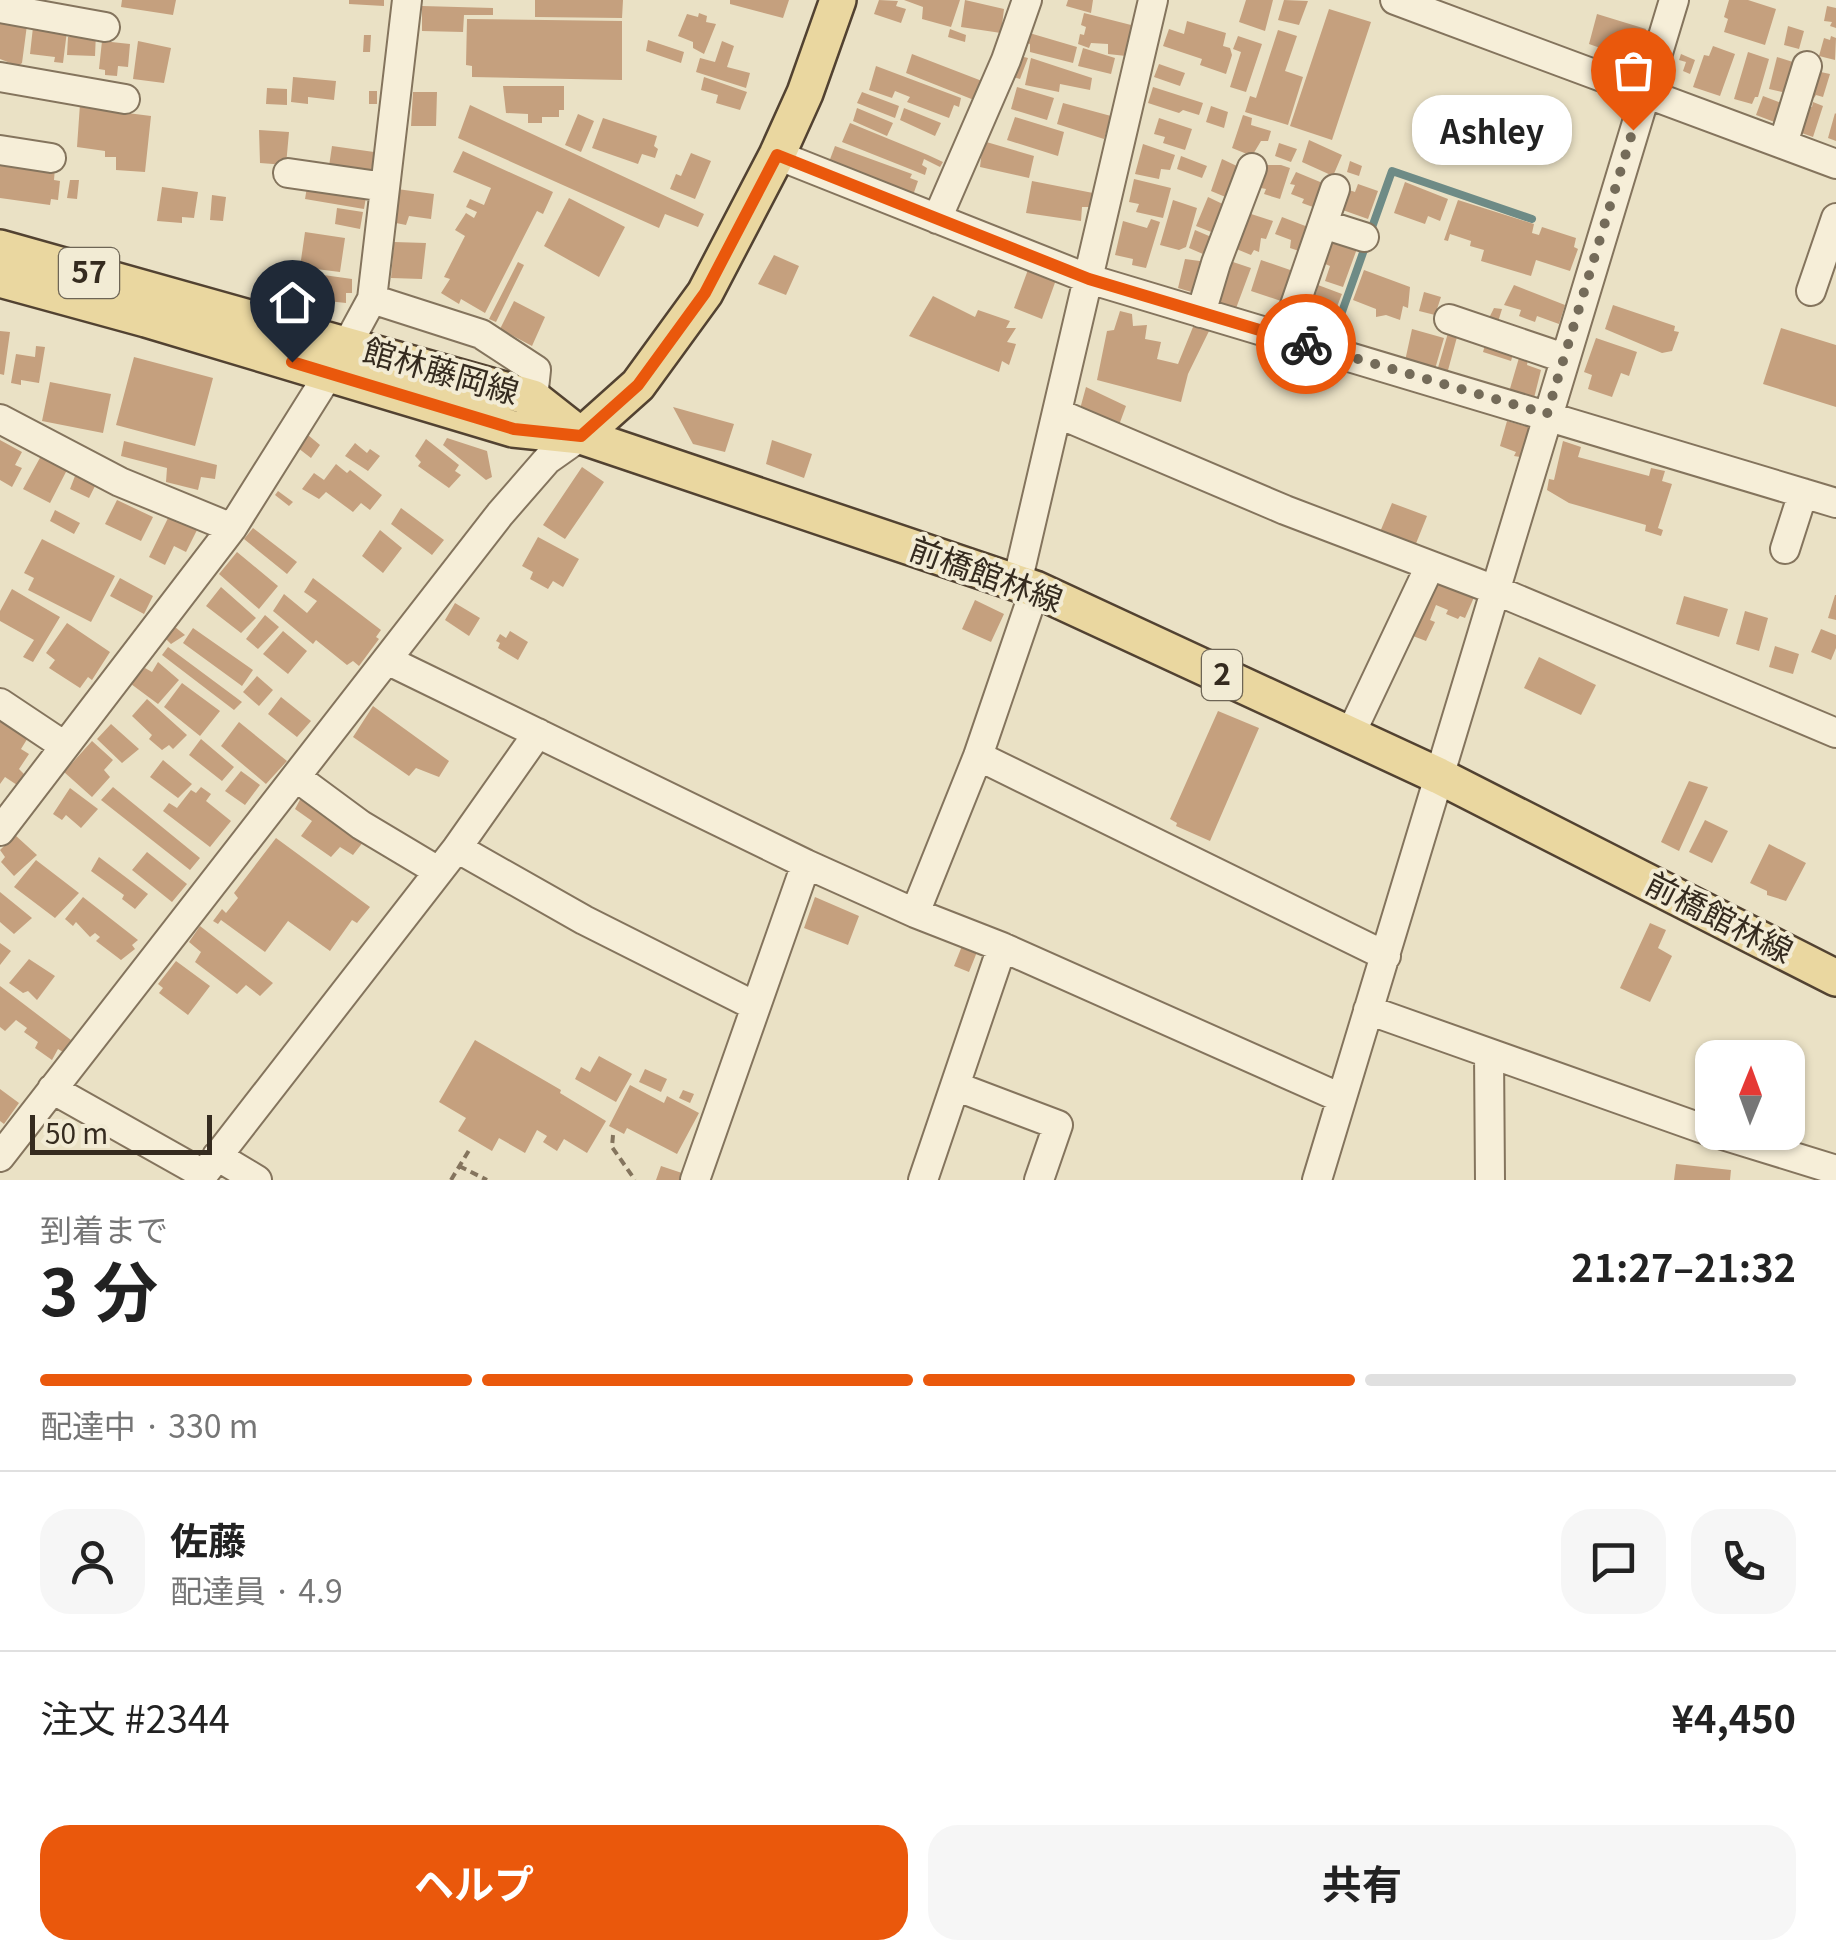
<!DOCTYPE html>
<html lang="ja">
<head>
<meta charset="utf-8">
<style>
  body { margin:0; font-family:Georgia,"Noto Sans JP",serif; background:#f6f6f6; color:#222; height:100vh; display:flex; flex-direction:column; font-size:38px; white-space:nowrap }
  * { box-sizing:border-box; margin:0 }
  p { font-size:32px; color:#767676 }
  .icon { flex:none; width:55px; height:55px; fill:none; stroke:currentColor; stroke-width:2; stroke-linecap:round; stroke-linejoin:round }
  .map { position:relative; height:1180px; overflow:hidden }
  .details { display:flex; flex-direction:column; background:#fff; flex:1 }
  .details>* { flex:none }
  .needle { width:65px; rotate:1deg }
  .buttons { position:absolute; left:1695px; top:1040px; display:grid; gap:20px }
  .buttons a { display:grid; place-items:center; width:110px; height:110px; border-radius:20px; background:#fff; box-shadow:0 2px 8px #0004; font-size:50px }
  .scale { position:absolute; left:30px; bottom:25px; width:182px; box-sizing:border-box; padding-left:10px; border:5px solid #352b1f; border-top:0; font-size:28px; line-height:35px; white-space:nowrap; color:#352b1f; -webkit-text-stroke:8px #f2ebd4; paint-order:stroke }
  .pin { position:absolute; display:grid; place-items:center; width:85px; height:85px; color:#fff; margin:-102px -42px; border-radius:50% 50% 50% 0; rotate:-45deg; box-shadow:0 0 10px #0007 }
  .pin .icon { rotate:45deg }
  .courier { position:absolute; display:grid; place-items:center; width:100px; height:100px; margin:-50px; border:8px solid #ea580c; border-radius:50%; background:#fff; color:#222; box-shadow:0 2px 12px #0007 }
  .bubble { position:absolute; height:70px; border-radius:30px; background:#fff; box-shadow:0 2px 8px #0004; font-size:32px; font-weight:700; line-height:70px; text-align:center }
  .summary em { font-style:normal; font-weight:700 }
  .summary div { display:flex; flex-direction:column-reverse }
  .summary { display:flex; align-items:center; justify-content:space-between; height:170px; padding:0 40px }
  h1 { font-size:65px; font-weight:700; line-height:75px }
  .bar { display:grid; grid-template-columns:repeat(4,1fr); gap:15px 10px; align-content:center; height:120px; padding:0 40px }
  .bar i { height:12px; border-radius:8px; background:#e0e0e0 }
  .bar .active { background:#ea580c }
  .bar p { grid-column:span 4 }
  .line { display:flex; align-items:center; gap:25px; padding:0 40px; border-top:2px solid #e0e0e0 }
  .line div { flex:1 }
  .round { display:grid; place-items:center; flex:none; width:105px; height:105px; border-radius:30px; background:#f6f6f6 }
  .cta { display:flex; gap:20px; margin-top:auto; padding:20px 40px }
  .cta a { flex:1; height:115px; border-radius:30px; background:#ea580c; color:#fff; font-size:40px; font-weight:700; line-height:115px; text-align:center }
  .cta a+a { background:#f6f6f6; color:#222 }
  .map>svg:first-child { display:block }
</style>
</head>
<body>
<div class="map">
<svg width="1836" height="1180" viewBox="0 0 1836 1180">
  <rect width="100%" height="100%" fill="#eae1c5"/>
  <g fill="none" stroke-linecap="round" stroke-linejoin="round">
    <path stroke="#6e8b86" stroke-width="8" d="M1332,340L1392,171L1532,219"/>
  </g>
  <path fill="#c5a07e" d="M122,0H176L173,15L121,7Z
    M349,0H384V6L349,4Z
    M535,0H623L622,18L535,17Z
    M730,0H789L783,18L730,4Z
    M879,0L898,1L896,6L906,9L901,23L874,14Z
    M904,0H960L951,27L922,19L923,7Z
    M965,0L1004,9L1001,33L961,27Z
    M1068,0H1093L1091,13L1066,6Z
    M1246,0H1273L1265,31L1239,22Z
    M1284,0L1308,1L1299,25L1278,20Z
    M1729,0H1748L1776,9L1765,45L1724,32L1728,19L1724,17Z
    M422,6L493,8V15H464L463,32L422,31Z
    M1827,6L1836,8V28L1830,26L1832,22L1824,21Z
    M1329,9L1371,22L1332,140L1290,126Z
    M699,13L707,16L706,22L716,24L704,54L693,48V42L678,36L687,14L698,17Z
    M1084,13L1135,26L1126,56L1108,54V44L1091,43L1089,48L1078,44L1080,34L1084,35L1086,27L1081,25Z
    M1597,14L1646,29L1637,61L1589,44Z
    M467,19L622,21V80L472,77V66L466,65Z
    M0,21L27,25L22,63L18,66L0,59Z
    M1187,21L1226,33L1223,46L1230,48L1232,55L1226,74L1200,65L1202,59L1163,46L1169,29L1184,34Z
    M1788,26L1804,31L1799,49L1784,45Z
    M33,27L67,31L63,63L54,62L55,57L30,54Z
    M950,29L966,35L965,42L948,37Z
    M1278,30L1297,36L1285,71L1303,77L1288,125L1245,112L1250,96L1256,98Z
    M77,31L96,32L95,56L67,55L68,37H77Z
    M1026,32L1077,47L1073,63L1030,52V44L1024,42Z
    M364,35H371L370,52H363Z
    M1238,36L1262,44L1246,92L1230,87L1241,52L1233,49Z
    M1831,36L1836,38L1835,60L1819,56L1824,38L1830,40Z
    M648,40L684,52L681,63L646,51Z
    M102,41L130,44L128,67L118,66L117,76L105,75V70L99,69Z
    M138,41L171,48L164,83L133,79Z
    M722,41L734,46L727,67L750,73L746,88L696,72L700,58L715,62Z
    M1713,46L1735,54L1720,96L1693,87L1704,55L1709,56Z
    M1083,48L1115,58L1111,74L1078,66Z
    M1748,52L1769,59L1758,97H1755L1752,104L1734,99Z
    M912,54L982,81L974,100L906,73Z
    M1681,54L1695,60L1690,74L1683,71L1686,62L1679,60Z
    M1016,55L1028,58L1020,79L1010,76Z
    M1777,57L1796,63L1786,93L1769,89Z
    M1031,58L1092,78L1090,90L1060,84L1059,92L1025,85Z
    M1159,64L1185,73L1180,86L1154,77Z
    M876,66L961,98L959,107L954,105L949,118L907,102L910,97L895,91L892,98L869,90Z
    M1816,71L1830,74L1823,97L1816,95L1814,98L1806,95Z
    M293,77L336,81L334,100L308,97V104L291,102Z
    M704,77L747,92L740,110L716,103L718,95L701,90Z
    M503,86H564V110H559V117H542V123H528V114L506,113Z
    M1017,87L1054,98L1047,120L1011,109Z
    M1153,87L1203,103L1199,115L1183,110L1179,113L1148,103Z
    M267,88L287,89V105L266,104Z
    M369,91H377V104H369Z
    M413,92H437L436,126H411Z
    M862,92L899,106L895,118L857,103Z
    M1763,96L1784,104L1777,123L1756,115Z
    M1813,102L1823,106L1813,137L1796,131L1805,106L1812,107Z
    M1063,103L1111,116L1104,139L1057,124Z
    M80,104L105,105L104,110L151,116L145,172L116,170V157H105V151L77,147Z
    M470,105L704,214L698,227L665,214L659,228L458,138Z
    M1211,106L1228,112L1224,128L1206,122Z
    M857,108L893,123L887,136L853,121Z
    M904,108L941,123L935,136L900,120Z
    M1835,113L1836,114V141L1828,138Z
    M578,114L594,121L581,152L565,145Z
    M1243,115L1252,118L1251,125L1271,131L1268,141H1261L1252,156L1232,148Z
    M1015,117L1064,132L1058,156L1007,140Z
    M603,118L657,136L654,146L658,149L655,158L642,154L638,164L592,148Z
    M1159,118L1192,129L1185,150L1163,143L1165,137L1154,134Z
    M850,123L928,155L943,162L940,167L924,159L922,165L927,168L925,175L842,142Z
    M259,130L289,132L286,165L260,163Z
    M1309,140L1342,155L1333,176L1302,162Z
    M983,141L1034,156L1029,178L980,167Z
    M1279,143L1297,149L1291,162L1275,156Z
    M1143,144L1175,155L1170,170L1161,169L1159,179L1135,174Z
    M332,146L374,152L370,179L328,173Z
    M835,146L912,174L910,178L918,181L912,198L903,194L904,190L829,162Z
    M463,151L553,192L543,214L537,211L485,313L461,299L459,304L441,293L450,279L444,277L465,236L455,230L466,213L474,218L477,212L466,207L470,199L484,205L491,188L453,172Z
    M691,153L711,161L695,199L670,189L676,174L681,176Z
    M1181,156L1207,166L1202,178L1177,169Z
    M0,159L55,168L54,180L60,181L58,200L51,199L50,205L0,198Z
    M1222,159L1239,167L1228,198L1211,191Z
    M1350,161L1362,166L1359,176L1347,172Z
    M1263,165H1281L1290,168L1280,199L1264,194L1266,189L1261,188L1263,178L1257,177Z
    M1296,172L1325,184L1313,207L1302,203L1304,199L1291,194L1295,185L1290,184Z
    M1134,179L1171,188L1163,218L1136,212L1139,204L1129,202Z
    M70,180H79L77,199L67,198Z
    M308,181L367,191L364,209L305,199Z
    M1032,181L1093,193L1091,207H1082L1081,221L1026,213Z
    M1405,182L1448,199L1440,221L1428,216L1425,224L1394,213Z
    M1358,184L1378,191L1368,219L1337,208L1343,188L1355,192Z
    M162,187L198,192L194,218L182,217V223L157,221Z
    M397,189L434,194L431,219L409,216L406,225L391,222Z
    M212,195L226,197L223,221L210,220Z
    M1208,197L1231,208L1219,235L1196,226Z
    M569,198L625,227L599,277L544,246Z
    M1173,200L1197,208L1186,247L1179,250L1160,245Z
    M1458,200L1534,224L1532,233L1539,235L1542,227L1576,238L1574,247L1578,249L1570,271L1536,260L1531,276L1481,261L1484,250L1470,246L1471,241L1450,234L1448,241L1444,240Z
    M337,208L363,212L360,229L335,224Z
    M1248,213L1273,221L1266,239L1261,238L1259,252L1254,250L1251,255L1234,248Z
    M1282,217L1308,227L1299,251L1290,248L1291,240L1275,234Z
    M1151,219L1160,222L1146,268L1132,265L1133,259L1115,255L1123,221L1147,228Z
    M1195,230L1216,239L1210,257L1189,248Z
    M305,232L345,238L340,272L300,267Z
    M1328,233L1358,246L1343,287L1325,281L1330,266L1318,261Z
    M394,242L426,243L422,279L391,278Z
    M774,255L799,266L786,295L758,284Z
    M1185,259L1207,262L1198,294L1178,288Z
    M1224,259L1251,268L1235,311L1214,304Z
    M1261,260L1296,272L1287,303L1251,291Z
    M518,262L524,265L496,322L489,319Z
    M1029,267L1057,277L1042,319L1014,308Z
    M1364,270L1410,287L1408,308L1403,306L1400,320L1386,315L1376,317V309L1353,300Z
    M295,271L352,279V293H346V303L318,300V295L297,291V294H285L286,283H295Z
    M1318,285L1342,294L1329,327L1300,317L1309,290L1316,293Z
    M1514,285L1565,305L1559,324L1537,316L1535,322L1519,316L1521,310L1504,305Z
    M1424,292L1441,297L1435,315L1419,311Z
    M933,296L975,317L978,310L1010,321L1006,328H1016L1007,342L1016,344L1009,365L1002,361L999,372L909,336Z
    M514,301L545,317L532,346L500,329Z
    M1613,305L1675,326L1674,331L1679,332L1672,351L1662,353L1605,329Z
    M1494,308L1502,309L1497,325L1487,322Z
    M1120,311L1132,314L1133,326L1147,325L1145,339L1161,342L1157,359L1178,364L1195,322L1210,329L1188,374L1181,402L1097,380L1107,331L1114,330Z
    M1781,328L1836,345V407L1763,384Z
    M1412,329L1444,338L1435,369L1405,361Z
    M0,331L10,332L4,375L0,374Z
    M1448,333L1457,337L1447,374L1437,371Z
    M1487,338L1515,348L1511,361L1483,352Z
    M1596,338L1637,352L1629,376L1621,373L1612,397L1588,389L1592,375L1584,372Z
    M36,346L45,347L39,383L21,380V385L11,383L16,354L35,357Z
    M1521,351L1529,354L1527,365L1541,370L1534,398L1509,392Z
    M134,357L213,378L195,446L116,425Z
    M50,382L111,394L103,433L42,421Z
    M1086,387L1126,406L1119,425L1080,409Z
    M673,407L734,424L725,452L693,444Z
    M1507,421L1535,429L1526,453L1522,451L1520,457L1514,456L1516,452L1500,446Z
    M308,435L320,445L311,458L298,448Z
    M447,438L487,451L492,477L486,480L443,445Z
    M426,439L459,465L455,471L461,475L449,488L418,466L421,462L415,456Z
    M0,440L22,452L15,465L22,468L12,487L0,480Z
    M772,440L812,454L804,478L766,464Z
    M124,441L217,465L215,479L201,477L198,490L166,482L167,468L121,456Z
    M1563,441L1581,447L1578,457L1649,476L1651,468L1665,471L1662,481L1672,484L1658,528L1663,530L1661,536L1645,531L1646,525L1569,503L1547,490L1549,479L1554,480Z
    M355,443L367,453L370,449L380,456L368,471L345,456Z
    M42,454L68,468L50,503L23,489Z
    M336,464L347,473L350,470L382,495L370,510L361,503L353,512L326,492L319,499L302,489L314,473L324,480Z
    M582,467L604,482L565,539L543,525Z
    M75,476L95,486L89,498L70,489Z
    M278,491L293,502L289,506L275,495Z
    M117,500L153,517L141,541L105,524Z
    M1392,503L1427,516L1415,546L1380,532Z
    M401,508L444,540L432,555L391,524Z
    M55,510L80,523L74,534L50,521Z
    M169,516L197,530L186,552L174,546L165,565L149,557Z
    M253,528L297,562L287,574L244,539Z
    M380,530L402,548L383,573L362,556Z
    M538,537L579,559L563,587L553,581L548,589L530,579L533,572L522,566Z
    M42,539L115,576L91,622L28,590L34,578L24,573Z
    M237,552L278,586L259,609L219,574Z
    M120,578L153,596L144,614L110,596Z
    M313,578L381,630L376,637L379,639L359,666L353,661L347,665L316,640L313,644L273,611L284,594L307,613L317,601L304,592Z
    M1438,579L1475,595L1465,618L1460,616L1458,619L1446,614L1448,610L1436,605L1430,620L1435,622L1426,641L1413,636Z
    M221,587L256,618L241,633L206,606Z
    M12,589L60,617L33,662L23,657L34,640L0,621V611Z
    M1835,595H1836V620L1828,618Z
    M1684,596L1728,609L1719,637L1676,624Z
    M975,600L1004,614L991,642L962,629Z
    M455,603L480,618L469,636L445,620Z
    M1745,611L1768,618L1759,651L1736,644Z
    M265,615L279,627L258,649L246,639Z
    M67,623L110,652L92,680L88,677L80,688L49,668L55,660L46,653Z
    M175,627L185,635L171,644L166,639Z
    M193,628L253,670L242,686L183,643Z
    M1821,629L1836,635V648L1831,660L1811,652Z
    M283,631L307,651L288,674L263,654Z
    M510,631L528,642L518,660L498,648L500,643L496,641L500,634L506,638Z
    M1775,646L1799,654L1793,674L1769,667Z
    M168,647L242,702L234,710L162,655Z
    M1539,657L1596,685L1581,715L1524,688Z
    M158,662L179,680L158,704L131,684L145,668L152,672Z
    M257,676L273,690L259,706L243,692Z
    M182,683L220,711L200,736L164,707Z
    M281,697L311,721L297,737L268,714Z
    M147,699L187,735L173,749L169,745L162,750L149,739L152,735L132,716Z
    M373,706L449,761L439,777L416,768L409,776L353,737Z
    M1218,711L1259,728L1210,841L1176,826L1177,823L1170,819Z
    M0,717L29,736L21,749L29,754L19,769L25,775L17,785L5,777L0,784Z
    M239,722L287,761L266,784L221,746Z
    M111,724L139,749L122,763L97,739Z
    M201,739L234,767L222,781L189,755Z
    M92,741L113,760L104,770L110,777L92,797L64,772Z
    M163,760L192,784L178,798L150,777Z
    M241,771L260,785L245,805L225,791Z
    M1689,781L1708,787L1679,851L1661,842Z
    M113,787L200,858L190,870L101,800Z
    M201,787L211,794L206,801L231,821L210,847L163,811L169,803L177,808L191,790L196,793Z
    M70,788L98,809L81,828L66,815L62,820L53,814Z
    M303,794L367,837L353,855L340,847L331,857L301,836L312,821L295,809Z
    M1705,820L1728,831L1712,863L1689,852Z
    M15,835L37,855L14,876L1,862L5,857L0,850Z
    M276,838L370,907L357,923L352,920L330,951L288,921L265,952L221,920L218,924L213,921L222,909L226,913L238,898L234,893Z
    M1769,844L1806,863L1786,901L1767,895V891L1750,883Z
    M147,852L187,884L172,902L132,870Z
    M99,857L148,894L135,909L122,899L124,895L91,871Z
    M36,860L79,893L55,918L14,887Z
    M0,892L32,918L14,934L0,922Z
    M83,897L138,940L132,945L135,949L121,960L96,941L100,937L95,933L90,937L76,922L73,926L65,919Z
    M815,897L859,916L848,945L804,928Z
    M1650,923L1666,930L1658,948L1672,956L1650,1002L1620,988Z
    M200,926L273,983L260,996L246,985L237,994L195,962L201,952L189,942Z
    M0,943L11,951L0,965Z
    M962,946L977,952L969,972L954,966Z
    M29,959L55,976L37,1000L28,991L23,993L9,983Z
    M176,961L210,986L188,1015L159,993L163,988L158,984Z
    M0,986L71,1040L63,1052L58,1049L52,1060L35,1048L38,1042L24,1032L27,1028L16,1020L5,1031L0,1027Z
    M475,1040L561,1090L560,1093L606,1121L587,1153L564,1139L557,1151L543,1142L547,1136L537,1130L525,1153L499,1138L492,1151L458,1131L466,1118L439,1102Z
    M599,1056L632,1074L616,1102L575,1079L581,1067L590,1072Z
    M645,1069L667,1079L661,1092L639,1082Z
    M630,1085L664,1103L667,1096L699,1113L677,1154L627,1128L624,1134L609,1126Z
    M0,1089L19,1103L4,1124L0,1121Z
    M683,1090L694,1094L690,1103L679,1098Z
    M1676,1164L1731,1170L1730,1180H1674Z
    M661,1166L682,1173L679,1180H656Z"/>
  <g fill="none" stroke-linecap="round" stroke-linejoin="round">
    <defs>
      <path id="minor" d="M1395,0L1836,164
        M0,8L105,27
        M0,77L125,99
        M1783,144L1807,66
        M0,150L51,158
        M777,155L1089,279L1836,503
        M288,173L385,187
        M937,219L1006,60L1027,0
        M1323,224L1364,237
        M1811,291L1836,218
        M372,299L481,334L536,370L533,398
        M1201,313L1216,263L1252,168
        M1449,319L1564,358
        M1284,337L1335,189
        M1057,413L1285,510L1495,590L1836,733
        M0,419L120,482L232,528
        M1785,549L1803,493
        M1017,583L1153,0
        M387,660L806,864L915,913L1002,947L1341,1098
        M0,703L63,745
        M1350,735L1430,566
        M978,756L1386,956
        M296,777L361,825L438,871
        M0,831L232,528L347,345L372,299L407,0
        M457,848L584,920L755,1006
        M915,913L978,756L1035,589
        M1368,1010L1712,1132
        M1489,1053L1490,1180
        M955,1086L1058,1125L1039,1180
        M52,1089L203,1174
        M1713,1132L1836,1170
        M217,1156L257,1180
        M0,1157L500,514L547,460L581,436
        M199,1180L457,848L538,733
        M695,1180L806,864
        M923,1180L1002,947
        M1317,1180L1674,0"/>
      <path id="major" d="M0,248L533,398L580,435
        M0,279L146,319L513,429L581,436L1035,589L1439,776L1836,978
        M581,436L638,385L705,293L777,155L805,93L838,0"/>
    </defs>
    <use href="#minor" stroke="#84745d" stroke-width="32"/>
    <use href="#major" stroke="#524231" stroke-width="40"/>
    <path stroke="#84745d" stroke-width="4" stroke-dasharray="8 5" stroke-linecap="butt" d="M613,1135L612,1147L635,1180
      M459,1166L487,1180
      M451,1180L471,1147"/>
    <use href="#minor" stroke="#f6eed8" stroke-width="28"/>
    <use href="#major" stroke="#ead7a0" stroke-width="35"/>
  </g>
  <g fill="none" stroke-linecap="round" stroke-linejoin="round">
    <path stroke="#746b59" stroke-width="10" stroke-dasharray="0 18" d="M1306,344L1547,414L1633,130"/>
    <path stroke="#ea580c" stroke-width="12" d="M292,362L514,429L581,436L638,385L705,293L777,155L1089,279L1306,344"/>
  </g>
  <g text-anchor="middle" stroke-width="8" stroke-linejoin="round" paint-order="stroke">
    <g fill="#f2ebd4" stroke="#6e6555" stroke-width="2.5">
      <rect x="59" y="248" width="60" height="50" rx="8"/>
      <rect x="1202" y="650" width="40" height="50" rx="8"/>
    </g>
    <g font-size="30" font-weight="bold" fill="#352b1f">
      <text x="89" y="283">57</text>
      <text x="1222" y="685">2</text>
    </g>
    <g font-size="32" fill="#352b1f" stroke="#f2ebd4">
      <text transform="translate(441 372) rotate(16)" y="11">館林藤岡線</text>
      <text transform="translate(986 575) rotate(20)" y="11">前橋館林線</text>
      <text transform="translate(1719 918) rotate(27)" y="11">前橋館林線</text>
    </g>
  </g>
</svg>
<div class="buttons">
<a><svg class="needle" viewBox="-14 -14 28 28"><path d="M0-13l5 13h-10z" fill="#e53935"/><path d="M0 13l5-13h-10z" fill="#767676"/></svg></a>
</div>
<div class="scale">50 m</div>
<div class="pin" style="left:1633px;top:130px;background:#ea580c"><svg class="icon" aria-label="bag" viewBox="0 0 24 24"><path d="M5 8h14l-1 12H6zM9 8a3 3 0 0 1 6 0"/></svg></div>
<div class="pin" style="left:292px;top:362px;background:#1f2937"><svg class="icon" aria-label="home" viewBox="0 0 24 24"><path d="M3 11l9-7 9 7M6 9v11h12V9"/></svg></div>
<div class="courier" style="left:1306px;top:344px"><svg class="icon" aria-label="bike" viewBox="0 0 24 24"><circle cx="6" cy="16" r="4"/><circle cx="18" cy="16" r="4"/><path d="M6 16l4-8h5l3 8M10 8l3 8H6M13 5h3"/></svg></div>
<div class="bubble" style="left:1412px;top:95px;width:160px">Ashley</div>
</div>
<section class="details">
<div class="summary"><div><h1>3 分</h1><p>到着まで</p></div><em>21:27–21:32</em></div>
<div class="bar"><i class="active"></i><i class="active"></i><i class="active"></i><i></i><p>配達中 · 330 m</p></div>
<div class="line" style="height:180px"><a class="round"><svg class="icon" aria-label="person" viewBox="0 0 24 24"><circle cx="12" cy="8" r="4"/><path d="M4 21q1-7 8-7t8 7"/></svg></a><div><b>佐藤</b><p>配達員 · 4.9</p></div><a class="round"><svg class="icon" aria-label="chat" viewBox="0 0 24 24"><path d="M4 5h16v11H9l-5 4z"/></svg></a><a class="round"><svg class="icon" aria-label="phone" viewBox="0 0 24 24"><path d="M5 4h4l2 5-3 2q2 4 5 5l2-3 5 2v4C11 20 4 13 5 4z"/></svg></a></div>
<div class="line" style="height:130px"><div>注文 #2344</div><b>¥4,450</b></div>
<div class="cta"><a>ヘルプ</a><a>共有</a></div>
</section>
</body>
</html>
